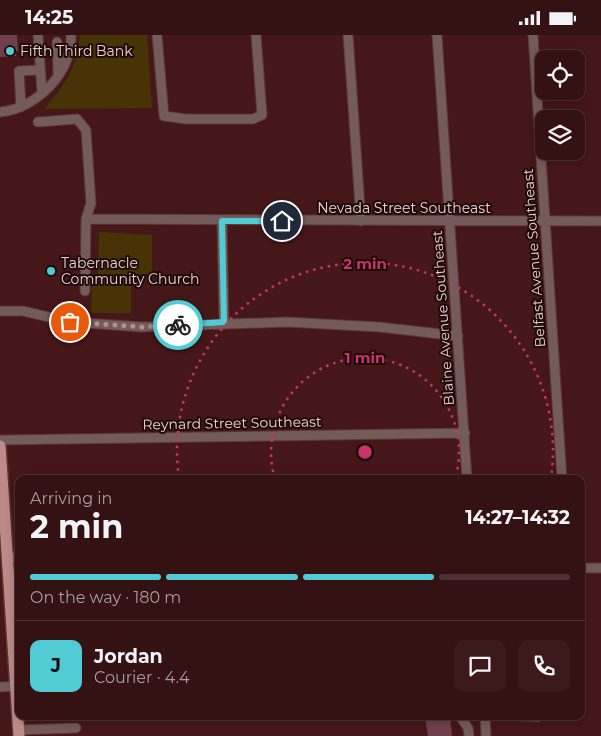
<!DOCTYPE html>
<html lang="en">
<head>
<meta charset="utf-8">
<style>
  body { margin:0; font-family:Montserrat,sans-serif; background:#3c1a1b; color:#f1f3f6; height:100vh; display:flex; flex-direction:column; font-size:19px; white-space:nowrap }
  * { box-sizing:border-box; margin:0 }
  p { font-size:16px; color:#a99d9f }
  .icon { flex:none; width:28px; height:28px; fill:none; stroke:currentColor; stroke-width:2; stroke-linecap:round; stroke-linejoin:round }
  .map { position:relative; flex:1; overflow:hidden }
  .side { position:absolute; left:15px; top:440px; width:570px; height:245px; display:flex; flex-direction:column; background:#341112; border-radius:10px; box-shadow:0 2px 12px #0003,0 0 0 1px #4e3132 }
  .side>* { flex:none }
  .tools { position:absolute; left:535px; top:15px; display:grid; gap:10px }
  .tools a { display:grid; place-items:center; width:50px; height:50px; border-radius:10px; background:#341112; box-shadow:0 2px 12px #0003,0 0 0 1px #4e3132; font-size:25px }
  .pin { position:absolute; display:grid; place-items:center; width:42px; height:42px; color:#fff; margin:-21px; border:2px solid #fff; border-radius:50%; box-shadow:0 1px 5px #0007 }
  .courier { position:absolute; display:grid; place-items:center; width:50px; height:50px; margin:-25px; border:4px solid #51ccd4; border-radius:50%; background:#fff; color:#222; box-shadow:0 1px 6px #0007 }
  .headline em { font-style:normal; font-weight:700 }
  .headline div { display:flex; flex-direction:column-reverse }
  .headline { display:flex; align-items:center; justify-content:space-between; height:85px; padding:0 15px }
  h1 { font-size:32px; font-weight:700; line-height:38px }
  .bar { display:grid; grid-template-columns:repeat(4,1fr); gap:8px 5px; align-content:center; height:60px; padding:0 15px }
  .bar i { height:6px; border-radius:4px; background:#4e3132 }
  .bar .current { background:#51ccd4 }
  .bar p { grid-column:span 4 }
  .line { display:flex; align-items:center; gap:12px; padding:0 15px; border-top:1px solid #4e3132 }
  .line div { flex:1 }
  .round { display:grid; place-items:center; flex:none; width:52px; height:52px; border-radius:10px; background:#3c1a1b }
  .status { display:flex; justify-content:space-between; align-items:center; height:35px; padding:0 25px; background:#341112; direction:ltr }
  .status svg { height:14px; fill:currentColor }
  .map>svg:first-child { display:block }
</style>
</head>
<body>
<div class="status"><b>14:25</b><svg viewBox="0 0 49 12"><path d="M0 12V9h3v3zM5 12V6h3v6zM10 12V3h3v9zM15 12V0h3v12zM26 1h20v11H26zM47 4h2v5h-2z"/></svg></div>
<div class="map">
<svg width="601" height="701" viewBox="0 0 601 701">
  <rect width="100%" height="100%" fill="#451718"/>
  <path fill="#473306" d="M80,0H147L152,73L44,74C66,48 76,35 80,0Z
    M99,197L152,200V239H131V278H91L92,250L98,249Z"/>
  <path fill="#703f4d" d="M0,0H17L18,16H15L16,21L0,22Z
    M425,681H450L452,701H428Z
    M515,681H540V687L515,686Z"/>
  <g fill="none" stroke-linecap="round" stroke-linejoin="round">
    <defs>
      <path id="minor" d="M38,0L42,58
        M157,0L164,81L186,84H253L262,80L256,0
        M348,0L361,186
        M437,0L467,444
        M533,0L562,444
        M57,7L58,38
        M21,72L19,36L40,35
        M0,77C36,74 73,37 71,0
        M38,87L77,84L86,95L91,168L86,184L85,256
        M86,184L601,186
        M222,187L224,287
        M0,276H23L70,287L142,292L287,287L379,292L458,301
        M0,405L465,398
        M7,522H19
        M581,533H601
        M0,652L19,651
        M460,681L468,693L469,701
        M485,681L486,701
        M18,695L76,693"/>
      <path id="major" d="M0,411L19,701"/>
    </defs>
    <use href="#minor" stroke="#603535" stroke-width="11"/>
    <use href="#major" stroke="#603535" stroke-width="14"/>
    <use href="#minor" stroke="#735b59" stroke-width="9"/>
    <use href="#major" stroke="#bd8c8a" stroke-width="11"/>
  </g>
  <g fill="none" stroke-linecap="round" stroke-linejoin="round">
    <path stroke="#b48f8e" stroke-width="5" stroke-dasharray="0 9" d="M70,287L142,292L178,290"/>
    <path stroke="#51ccd4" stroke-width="6" d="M178,290L224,287L222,186H282"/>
  </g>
  <g fill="none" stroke="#c9346c" stroke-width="2.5" stroke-dasharray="2.5 5">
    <path d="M275 444A94 94 0 1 1 455 444"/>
    <path d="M179 443A188 188 0 1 1 551 443"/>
  </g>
  <g fill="#51ccd4" stroke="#1e0a0a" stroke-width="2">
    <circle cx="10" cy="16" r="5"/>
    <circle cx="51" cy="236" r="5"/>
  </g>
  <g text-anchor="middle" stroke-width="4" stroke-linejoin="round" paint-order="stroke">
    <g font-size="14" fill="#efd0ce" stroke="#1e0a0a" text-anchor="start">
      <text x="20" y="21">Fifth Third Bank</text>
      <text x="61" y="233">Tabernacle<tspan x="61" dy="16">Community Church</tspan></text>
    </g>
    <g font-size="14" fill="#efd0ce" stroke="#1e0a0a">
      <text x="404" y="178">Nevada Street Southeast</text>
      <text transform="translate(534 223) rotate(-94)" y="5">Belfast Avenue Southeast</text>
      <text transform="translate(443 283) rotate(-94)" y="5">Blaine Avenue Southeast</text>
      <text transform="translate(232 388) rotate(-1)" y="5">Reynard Street Southeast</text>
    </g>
  </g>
  <circle cx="365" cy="417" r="8" fill="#c9346c" stroke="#1e0a0a" stroke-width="2.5"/>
  <g font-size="15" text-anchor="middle" font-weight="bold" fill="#c9346c" stroke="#1e0a0a" stroke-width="4" stroke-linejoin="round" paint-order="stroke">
    <text x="365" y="234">2 min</text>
    <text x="365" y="328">1 min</text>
  </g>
</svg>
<div class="tools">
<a><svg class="icon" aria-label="locate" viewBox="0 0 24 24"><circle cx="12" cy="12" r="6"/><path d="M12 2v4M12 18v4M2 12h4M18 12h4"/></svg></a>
<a><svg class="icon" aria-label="layers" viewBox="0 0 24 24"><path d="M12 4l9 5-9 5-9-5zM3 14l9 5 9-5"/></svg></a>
</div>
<div class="pin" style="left:70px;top:287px;background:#ea580c"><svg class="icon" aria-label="bag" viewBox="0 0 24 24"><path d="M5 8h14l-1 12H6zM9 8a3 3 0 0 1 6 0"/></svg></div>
<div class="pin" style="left:282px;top:186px;background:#1f2937"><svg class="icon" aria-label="home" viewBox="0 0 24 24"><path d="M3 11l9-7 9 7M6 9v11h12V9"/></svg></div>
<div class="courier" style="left:178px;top:290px"><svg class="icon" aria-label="bike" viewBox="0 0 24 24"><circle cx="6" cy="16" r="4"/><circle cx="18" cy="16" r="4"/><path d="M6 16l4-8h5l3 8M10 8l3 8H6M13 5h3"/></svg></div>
<section class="side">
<div class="headline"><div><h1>2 min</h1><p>Arriving in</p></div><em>14:27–14:32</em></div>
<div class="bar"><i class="current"></i><i class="current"></i><i class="current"></i><i></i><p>On the way · 180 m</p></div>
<div class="line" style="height:90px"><b class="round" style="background:#51ccd4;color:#111">J</b><div><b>Jordan</b><p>Courier · 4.4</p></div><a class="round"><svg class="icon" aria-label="chat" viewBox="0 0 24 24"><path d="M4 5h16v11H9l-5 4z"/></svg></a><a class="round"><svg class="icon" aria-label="phone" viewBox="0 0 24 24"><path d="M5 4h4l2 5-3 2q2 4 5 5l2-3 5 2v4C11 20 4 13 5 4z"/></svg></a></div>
</section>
</div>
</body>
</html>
